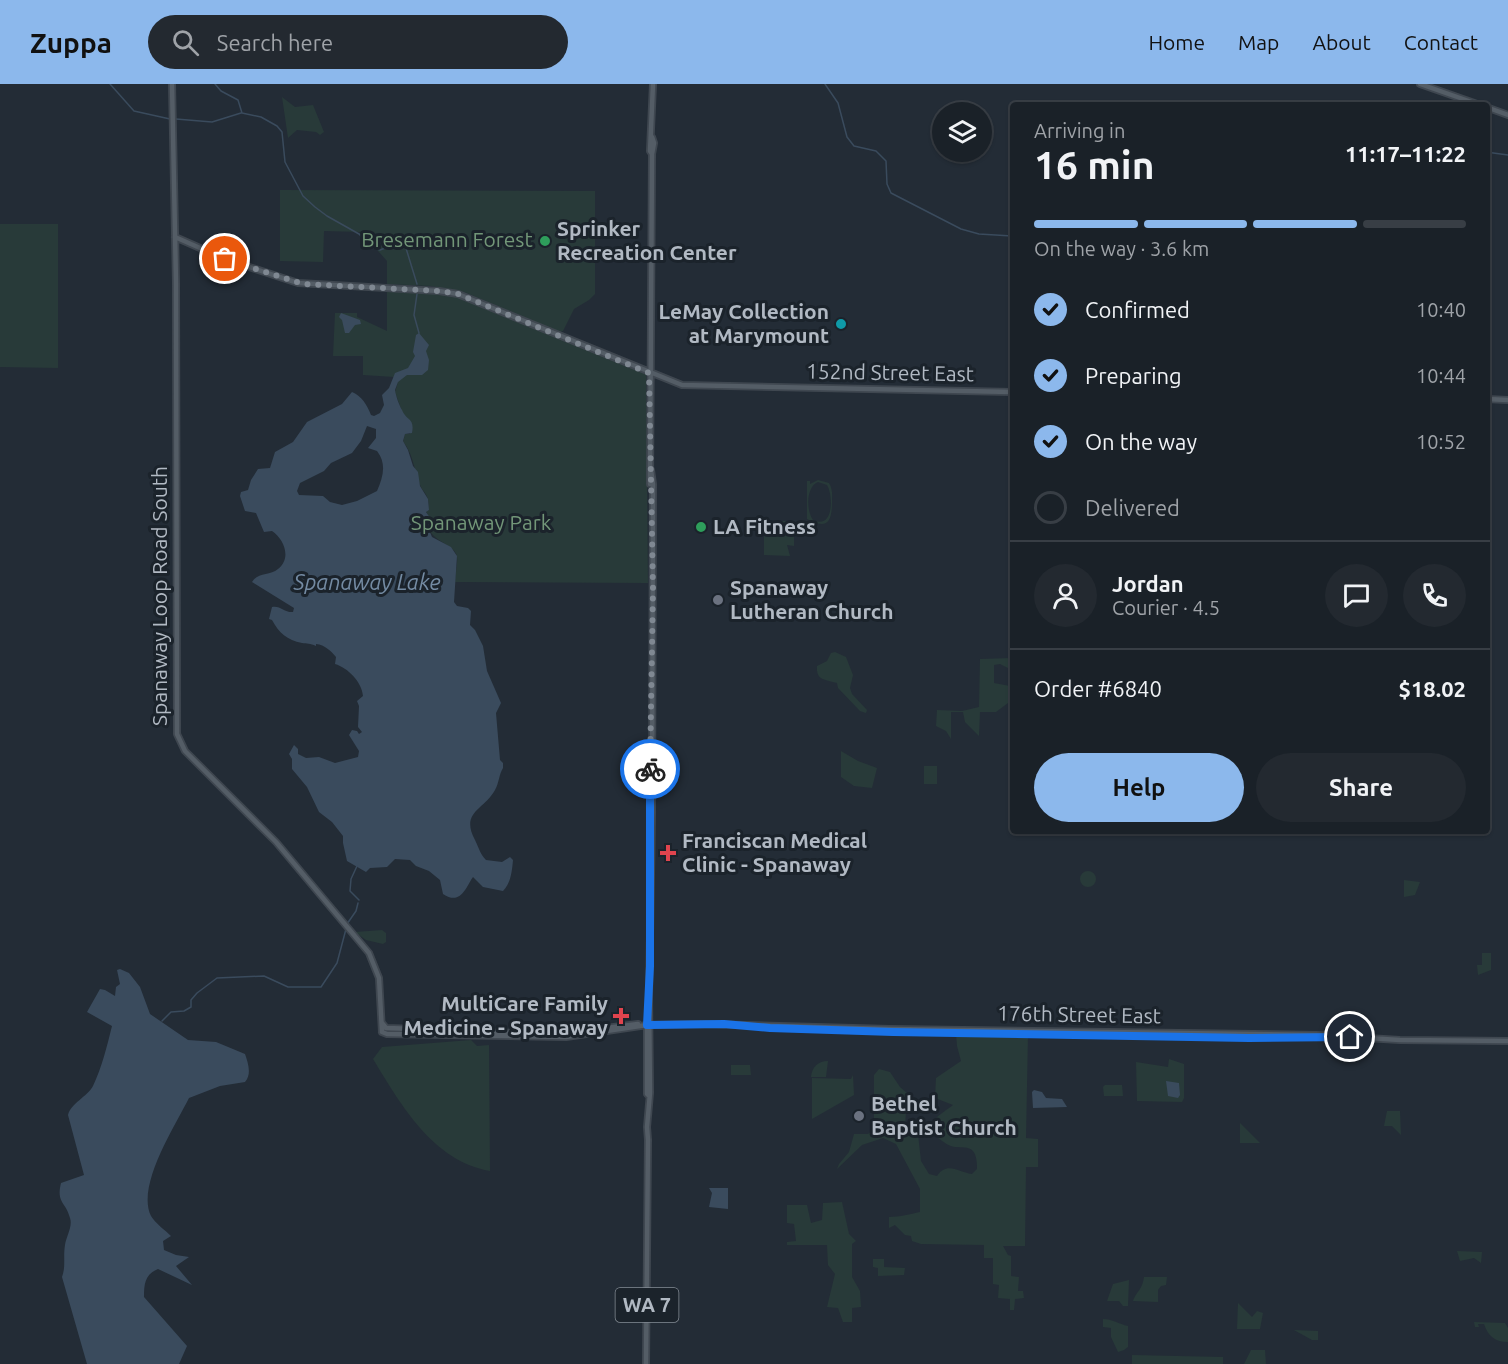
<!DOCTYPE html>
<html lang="en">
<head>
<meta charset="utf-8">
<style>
  body { margin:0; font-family:Ubuntu,sans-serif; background:#232930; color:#f1f3f6; height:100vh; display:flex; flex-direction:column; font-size:22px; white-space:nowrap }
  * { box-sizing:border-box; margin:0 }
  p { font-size:20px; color:#9fa3a8 }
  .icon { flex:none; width:33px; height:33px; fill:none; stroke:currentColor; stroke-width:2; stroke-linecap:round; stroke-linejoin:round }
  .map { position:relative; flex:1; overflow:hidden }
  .side { position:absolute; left:1010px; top:18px; width:480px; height:732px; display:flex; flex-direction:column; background:#1a2128; border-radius:6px; box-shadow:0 2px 4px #0004,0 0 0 2px #383e45 }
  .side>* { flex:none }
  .tools { position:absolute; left:932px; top:18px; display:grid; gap:12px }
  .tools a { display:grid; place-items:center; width:60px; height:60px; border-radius:50%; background:#1a2128; box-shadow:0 2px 4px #0004,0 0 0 2px #383e45; font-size:30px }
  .pin { position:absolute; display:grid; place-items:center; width:51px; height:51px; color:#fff; margin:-26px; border:3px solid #fff; border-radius:50%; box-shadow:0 2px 6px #0007 }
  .courier { position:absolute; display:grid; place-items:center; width:60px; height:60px; margin:-30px; border:4px solid #1a73e8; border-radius:50%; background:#fff; color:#222; box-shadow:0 2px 8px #0007 }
  .summary em { font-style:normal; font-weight:600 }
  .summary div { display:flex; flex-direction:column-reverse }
  .summary { display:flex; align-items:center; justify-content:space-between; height:102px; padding:0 24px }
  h1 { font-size:39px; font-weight:600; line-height:45px }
  .bar { display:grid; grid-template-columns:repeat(4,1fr); gap:9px 6px; align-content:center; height:72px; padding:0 24px }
  .bar i { height:8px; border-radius:4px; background:#383e45 }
  .bar .current { background:#8cb8ec }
  .bar p { grid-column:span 4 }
  .line { display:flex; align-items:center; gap:15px; padding:0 24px; border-top:2px solid #383e45 }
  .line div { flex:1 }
  .round { display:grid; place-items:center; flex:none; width:63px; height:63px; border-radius:32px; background:#232930 }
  ol { padding:0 24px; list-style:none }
  li { display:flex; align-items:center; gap:18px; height:66px }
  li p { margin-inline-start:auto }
  li .icon { padding:6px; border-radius:50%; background:#8cb8ec; color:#111; stroke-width:4 }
  li:last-child { color:#9fa3a8 }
  li i { width:33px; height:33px; border:3px solid #383e45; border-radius:50% }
  .cta { display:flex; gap:12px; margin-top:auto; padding:12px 24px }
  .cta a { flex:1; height:69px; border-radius:36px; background:#8cb8ec; color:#111; font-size:24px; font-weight:600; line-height:69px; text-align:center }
  .cta a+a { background:#232930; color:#f1f3f6 }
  header { display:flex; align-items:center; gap:36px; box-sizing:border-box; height:84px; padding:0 30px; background:#8cb8ec; color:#111 }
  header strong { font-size:28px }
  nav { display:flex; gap:33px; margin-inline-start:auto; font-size:21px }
  .search { width:420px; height:54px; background:#232930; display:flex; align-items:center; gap:15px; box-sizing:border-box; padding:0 21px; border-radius:33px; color:#9fa3a8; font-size:22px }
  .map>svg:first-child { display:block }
</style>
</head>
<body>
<header>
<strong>Zuppa</strong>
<div class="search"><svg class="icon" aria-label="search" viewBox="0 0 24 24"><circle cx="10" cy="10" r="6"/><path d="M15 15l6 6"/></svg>Search here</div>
<nav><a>Home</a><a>Map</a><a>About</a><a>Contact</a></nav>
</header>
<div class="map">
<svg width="1508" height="1280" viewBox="0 0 1508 1280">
  <rect width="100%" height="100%" fill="#232c36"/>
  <path fill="#283a39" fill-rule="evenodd" d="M282,13L295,23L313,21L324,48L320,51L316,48L297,46L288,54Z
    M280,106L595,107V210L589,216L574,225L563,247L560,248L464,208L431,202L387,200V177L361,148L324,147L323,178L280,177Z
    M0,140H58V284L0,283Z
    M387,207L445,209L455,212L646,290L648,499L455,498C455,490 458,480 457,473C456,461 435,459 429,445L433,438L429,434L426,427L429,426C428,422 429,419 428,416C427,410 423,407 421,403C415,390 413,368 403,358L405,350H410L395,308L398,298L394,293L363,291V272H333L335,229H357V233L387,247Z
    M818,396L829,399C833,406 832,411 832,418C832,440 826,445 807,435V397H810V400ZM818,398L827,401C834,413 833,446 813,436C806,426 806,403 818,398Z
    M780,437H794V462L787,461L790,472L764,471V446L771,448L769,442H776Z
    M835,568L846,573L853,591L850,604L852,610L867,626L866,629L860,627L838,604L837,599C825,595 816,597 817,582L827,577L831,569Z
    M1012,574V586L1000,580L994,581V599L1010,602L1008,619L996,628H980L979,652L965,638L963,628H951V655L946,647L936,642L937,626L962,627L979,623L980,575Z
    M841,667L858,677L877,684L872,704L854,702L841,693Z
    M924,682H937V700H924Z
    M1080 795a8 8 0 1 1 16 0a8 8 0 1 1-16 0Z
    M1404,796L1420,798L1415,811L1404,813Z
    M382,846L386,849V858L383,860L366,856L355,848Z
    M1482,869H1491V886L1478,891L1477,881H1482Z
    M956,950L1028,951L1026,1054L1038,1055V1083H1026L1025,1162H1003L1008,1171L1011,1172V1192L1019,1193L1018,1207H1023L1024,1214L1015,1215L1014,1226H1010V1215L998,1214L999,1201L993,1200V1174H984V1161L921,1160L912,1157L911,1152L905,1151L895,1141L889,1144V1133C900,1133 910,1130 920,1128V1105L896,1060L883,1054L862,1061L837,1085L839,1080L849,1068L854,1050H868L874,1045V991L879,985L890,988L900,1003L907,1009L905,1044L906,1046L918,1050L921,1077L929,1090L937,1092C947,1077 958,1088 972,1090L977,1085C977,1080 977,1072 973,1067C969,1062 961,1064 955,1063C948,1062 944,1058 938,1054C919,1041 942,1030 953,1021L935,1014L936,994L961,977L957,962Z
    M471,956L477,962L489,961L490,1087C433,1077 401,1021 373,975L382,963Z
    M1169,975L1184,980V1014L1182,1018L1137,1017L1136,978L1168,983Z
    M828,977L826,993H811C812,983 818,977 828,977Z
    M731,981H750L751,991H731Z
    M853,991L854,1011L812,1035V994L851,995Z
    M1105,1001H1122L1123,1012H1104L1103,1003Z
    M1387,1027H1400L1401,1051L1392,1042H1384Z
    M1240,1039L1260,1059H1240Z
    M842,1118L849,1150L856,1157L852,1160V1193L860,1207L861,1223L852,1224V1238H843L838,1224L827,1223L835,1190L828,1181L827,1161H787V1158L796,1157L794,1140L787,1139V1121H807L811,1139L822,1136L823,1119Z
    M1457,1167L1482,1168L1481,1179L1474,1174L1460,1177Z
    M873,1175H884V1183L905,1184L904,1191L878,1192V1184L873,1183Z
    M1144,1193H1167L1166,1201L1161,1202L1158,1206V1218L1133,1217C1137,1206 1142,1207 1144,1193Z
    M1129,1196L1128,1222H1123L1119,1217H1107L1113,1200Z
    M1238,1219L1252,1233L1257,1227L1263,1229L1260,1245H1237Z
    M1103,1235C1112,1235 1119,1240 1128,1242V1263L1124,1266L1118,1268L1111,1253V1244L1103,1243Z
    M1474,1238L1505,1239L1508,1244V1258C1495,1258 1488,1252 1484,1240H1478L1479,1243H1475Z
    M1294,1246L1318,1247V1256H1312Z
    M1251,1266H1265L1266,1280H1244Z
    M1132,1271L1223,1273V1280H1132Z"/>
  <path fill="#3a4b5d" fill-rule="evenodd" d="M341,229L360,236L361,240L355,241L349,249H345L342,236L339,233Z
    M419,249L429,261L426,267L429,276L428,286L422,291H407L398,298L395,306C396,312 399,321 402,326C406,337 415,333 412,349L405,350L403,357L408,366L413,382L418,388L420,402L428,415L429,426L426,428L435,441L429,446L432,453L451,463L457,472L454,518L457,522L468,524L471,527L470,541L475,546L483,562L487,587L501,619L496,629L500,676L503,679V684C499,690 499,699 495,706C484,726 460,728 475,756C479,764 480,770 486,776L502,778L510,773L513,776C512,787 511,799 503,807L483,803L473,793C466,803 461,822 443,810L440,796L429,787L416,782L410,776L395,775L387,783L370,784L366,788L347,777L343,759V752L332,738L319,728L307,703L292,685V675L289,670L294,661L298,665V670L306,674L319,673L335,679L358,673L359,667L349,651L352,646L357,647L359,650L362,648L358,643L359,622L357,617L363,612C362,598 348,584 335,580L336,573C331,567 325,561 316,560V562C310,559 307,560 302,559C287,556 279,549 272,536L269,535L272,523C280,521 285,529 293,528L294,524L252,498C258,488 270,492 278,485C292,474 284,455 272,447L264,448L256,429L245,427L240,412L241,408L248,406L251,396L258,385L270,384L275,368L293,358L307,338L342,320L352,308C362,312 367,321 371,331L374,332L380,329L384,321L382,311L389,304L395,289L408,284L415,272L413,268L416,251ZM367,342L376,345V354L368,364L377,367C387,380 383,393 377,407L357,417L342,421L330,418L323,412L299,411L297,407L300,399L324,387L331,379L352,369L361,357Z
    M120,885L129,889L140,903L150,930L188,956L216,958L245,970C248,979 252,990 245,998L220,1002L189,1014C175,1042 136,1102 151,1132C155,1139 165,1146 171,1152L163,1157L164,1166L176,1171L189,1173L176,1182L192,1201L158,1185C145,1190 144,1200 144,1213L187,1262L179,1280H87L62,1193C66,1182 63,1173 65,1161C66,1153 73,1142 70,1134C66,1118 56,1119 61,1099L84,1091L68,1031C71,1019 87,1013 93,1002C102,983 107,962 112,942L87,928L100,905L105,906L115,912L116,903L120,900L117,886Z
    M1166,997L1179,999L1180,1011L1178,1014L1168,1012Z
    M1034,1006L1042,1008L1046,1014L1062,1015L1067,1023L1033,1024L1032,1008Z
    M709,1104H728V1125L709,1123L712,1109Z"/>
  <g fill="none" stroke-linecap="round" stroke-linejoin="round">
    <path stroke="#3a4b5d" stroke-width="1.5" d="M110,0L134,27L170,35
      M215,0L221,7L238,16L242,29L261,33L277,42L282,48L285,78L303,112L315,123L327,132L359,150L372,163L380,166L398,159L405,161L417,200
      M825,0L838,19L847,53L854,62L876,67L886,77L887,100L891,109L961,145L979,150L1012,152
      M176,35L212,38L241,29
      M1486,68L1508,71
      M359,150L387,162
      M417,210L414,231L419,249
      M357,782L351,795L350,807L359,816
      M347,840L356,827L358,819
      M162,937L171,928L184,927L191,923V916L197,909L217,894L264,892L288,903H321L337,879L346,845"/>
    <defs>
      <path id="major" d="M172,0L176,199L177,650L185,667L276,758L369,869L379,894L382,948
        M1420,0L1480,21
        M1486,23L1508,31
        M652,70L654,59L652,53
        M175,153L225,175L298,199L439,207L458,210L682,301L1012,308
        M1486,315L1508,316
        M650,400L652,70L650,67L653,0
        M382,939L386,944L416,945
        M647,940V1010L648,1011
        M382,948L387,950L566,953L647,941L705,940L890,945L1317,951L1400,956L1508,957
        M413,948L566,949L638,940
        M1187,952L1220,953
        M648,1056L647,1043L650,1009L649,913L652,729L653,400L651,386
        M646,1280L648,1055"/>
    </defs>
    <use href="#major" stroke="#3f4750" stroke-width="8"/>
    <use href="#major" stroke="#545d66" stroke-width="4.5"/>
  </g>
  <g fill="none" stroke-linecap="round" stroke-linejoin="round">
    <path stroke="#7f8892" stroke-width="6" stroke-dasharray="0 10.8" d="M225,175L303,200L439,207L458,210L649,289L653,505L650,685"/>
    <path stroke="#1a73e8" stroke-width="8" d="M650,685V882L647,941L724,940L770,944L893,948L1249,954L1350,953"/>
  </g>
  <g fill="#2e9e5b" stroke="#1b232b" stroke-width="2">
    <circle cx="545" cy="157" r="6"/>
    <circle cx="701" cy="443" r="6"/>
  </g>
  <circle fill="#0f9aa8" stroke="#1b232b" stroke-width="2" cx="841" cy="240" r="6"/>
  <g fill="#6b7280" stroke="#1b232b" stroke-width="2">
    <circle cx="718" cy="516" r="6"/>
    <circle cx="859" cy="1032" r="6"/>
  </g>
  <g fill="#e0444e" stroke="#1b232b" stroke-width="2">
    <path d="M665 760h6v6h6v6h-6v6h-6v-6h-6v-6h6z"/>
    <path d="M618 923h6v6h6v6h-6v6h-6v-6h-6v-6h6z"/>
  </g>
  <g text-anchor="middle" stroke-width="6" stroke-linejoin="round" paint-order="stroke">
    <rect fill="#1b232b" stroke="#848c95" stroke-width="1.5" x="615.5" y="1204" width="63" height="34" rx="4.5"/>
    <g font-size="20" font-weight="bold" fill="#b1b9c3">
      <text x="647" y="1228">WA 7</text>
    </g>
    <g font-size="21" font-weight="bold" fill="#b1b9c3" stroke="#1b232b" text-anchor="start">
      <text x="557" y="152">Sprinker<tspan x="557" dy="24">Recreation Center</tspan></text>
      <text x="829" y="235" text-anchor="end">LeMay Collection<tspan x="829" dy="24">at Marymount</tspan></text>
      <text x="713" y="450">LA Fitness</text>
      <text x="730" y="511">Spanaway<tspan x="730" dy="24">Lutheran Church</tspan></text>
      <text x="682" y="764">Franciscan Medical<tspan x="682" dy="24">Clinic - Spanaway</tspan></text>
      <text x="608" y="927" text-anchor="end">MultiCare Family<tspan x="608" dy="24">Medicine - Spanaway</tspan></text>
      <text x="871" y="1027">Bethel<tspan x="871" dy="24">Baptist Church</tspan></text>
    </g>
    <g font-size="21" fill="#729678" stroke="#1b232b">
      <text x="447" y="163">Bresemann Forest</text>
      <text x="481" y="446">Spanaway Park</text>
    </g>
    <g font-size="21" fill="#b1b9c3" stroke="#1b232b">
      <text transform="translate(890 289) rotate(1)" y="7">152nd Street East</text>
      <text transform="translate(160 512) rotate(-90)" y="7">Spanaway Loop Road South</text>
      <text transform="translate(1079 931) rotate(1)" y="7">176th Street East</text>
    </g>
    <g font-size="22" font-style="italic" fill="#748ba3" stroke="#1b232b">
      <text x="367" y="506">Spanaway Lake</text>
    </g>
  </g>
</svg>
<div class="tools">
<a><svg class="icon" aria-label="layers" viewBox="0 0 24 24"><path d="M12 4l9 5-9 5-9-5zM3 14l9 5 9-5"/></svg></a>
</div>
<div class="pin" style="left:225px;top:175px;background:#ea580c"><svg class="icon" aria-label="bag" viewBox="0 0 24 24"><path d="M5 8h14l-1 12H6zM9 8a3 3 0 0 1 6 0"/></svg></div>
<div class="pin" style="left:1350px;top:953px;background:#1f2937"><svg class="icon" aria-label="home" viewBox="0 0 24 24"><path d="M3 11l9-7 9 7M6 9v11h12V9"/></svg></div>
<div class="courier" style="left:650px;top:685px"><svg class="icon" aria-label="bike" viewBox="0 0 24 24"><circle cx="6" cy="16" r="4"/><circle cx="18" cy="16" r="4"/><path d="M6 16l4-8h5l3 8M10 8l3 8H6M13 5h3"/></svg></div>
<section class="side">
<div class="summary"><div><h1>16 min</h1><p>Arriving in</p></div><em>11:17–11:22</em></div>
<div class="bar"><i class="current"></i><i class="current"></i><i class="current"></i><i></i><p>On the way · 3.6 km</p></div>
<ol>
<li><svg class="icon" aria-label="check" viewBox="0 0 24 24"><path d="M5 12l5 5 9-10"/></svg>Confirmed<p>10:40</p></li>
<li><svg class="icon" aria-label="check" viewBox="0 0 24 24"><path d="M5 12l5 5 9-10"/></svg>Preparing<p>10:44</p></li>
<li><svg class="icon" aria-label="check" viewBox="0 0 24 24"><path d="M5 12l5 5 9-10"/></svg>On the way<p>10:52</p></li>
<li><i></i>Delivered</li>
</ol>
<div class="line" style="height:108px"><a class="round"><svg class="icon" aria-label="person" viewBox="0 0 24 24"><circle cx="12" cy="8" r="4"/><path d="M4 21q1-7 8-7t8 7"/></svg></a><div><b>Jordan</b><p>Courier · 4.5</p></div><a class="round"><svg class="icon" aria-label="chat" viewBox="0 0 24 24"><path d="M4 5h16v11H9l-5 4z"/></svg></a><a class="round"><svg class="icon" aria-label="phone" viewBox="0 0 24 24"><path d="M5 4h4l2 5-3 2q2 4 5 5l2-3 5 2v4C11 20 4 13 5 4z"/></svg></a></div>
<div class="line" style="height:78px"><div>Order #6840</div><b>$18.02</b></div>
<div class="cta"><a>Help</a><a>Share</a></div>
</section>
</div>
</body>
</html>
